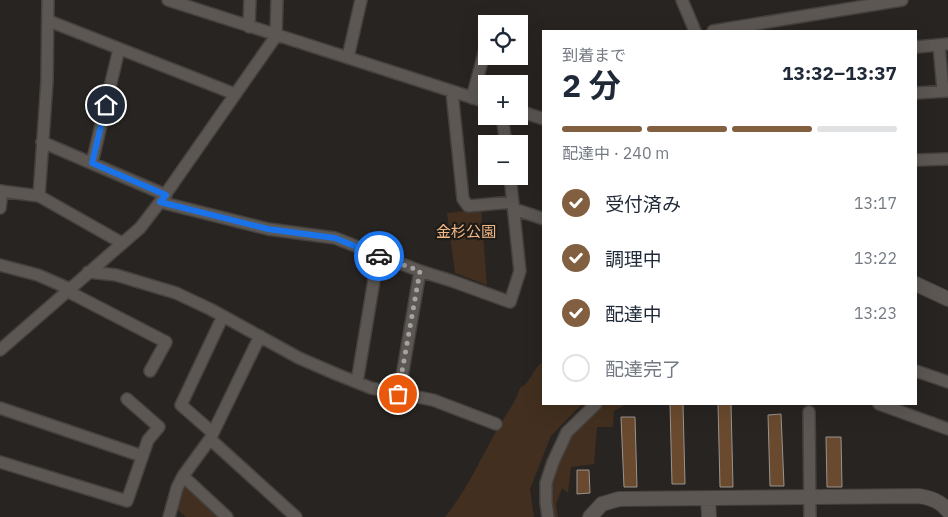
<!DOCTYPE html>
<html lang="ja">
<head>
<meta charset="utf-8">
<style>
  body { margin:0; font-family:"IBM Plex Sans","Noto Sans JP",sans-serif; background:#f2f2f3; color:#1f2937; height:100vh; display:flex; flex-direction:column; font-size:19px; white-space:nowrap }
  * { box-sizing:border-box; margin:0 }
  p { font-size:16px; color:#747a83 }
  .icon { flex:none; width:28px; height:28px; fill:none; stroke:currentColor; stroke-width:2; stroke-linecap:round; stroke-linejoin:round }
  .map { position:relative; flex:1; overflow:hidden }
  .side { position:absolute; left:542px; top:30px; width:375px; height:375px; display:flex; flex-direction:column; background:#fff; border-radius:0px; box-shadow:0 5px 20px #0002 }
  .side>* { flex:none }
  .controls { position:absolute; left:478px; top:15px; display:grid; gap:10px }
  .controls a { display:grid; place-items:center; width:50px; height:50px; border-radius:0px; background:#fff; box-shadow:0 5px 20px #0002; font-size:25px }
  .pin { position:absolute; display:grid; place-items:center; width:42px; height:42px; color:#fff; margin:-21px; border:2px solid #fff; border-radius:50%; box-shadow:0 1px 5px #0007 }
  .courier { position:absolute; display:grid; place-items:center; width:50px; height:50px; margin:-25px; border:4px solid #1a73e8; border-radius:50%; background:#fff; color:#222; box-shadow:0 1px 6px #0007 }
  .summary em { font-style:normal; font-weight:700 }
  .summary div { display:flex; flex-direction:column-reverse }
  .summary { display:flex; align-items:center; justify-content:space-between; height:85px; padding:0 20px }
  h1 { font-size:32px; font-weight:700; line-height:38px }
  .bar { display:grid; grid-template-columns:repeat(4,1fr); gap:8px 5px; align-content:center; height:60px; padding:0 20px }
  .bar i { height:6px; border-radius:4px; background:#e0e1e3 }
  .bar .selected { background:#815f40 }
  .bar p { grid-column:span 4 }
  ol { padding:0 20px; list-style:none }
  li { display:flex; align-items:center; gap:15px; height:55px }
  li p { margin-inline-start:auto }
  li .icon { padding:5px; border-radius:50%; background:#815f40; color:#fff; stroke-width:4 }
  li:last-child { color:#747a83 }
  li i { width:28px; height:28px; border:2px solid #e0e1e3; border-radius:50% }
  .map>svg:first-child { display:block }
</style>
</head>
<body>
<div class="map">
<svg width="948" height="517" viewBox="0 0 948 517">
  <rect width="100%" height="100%" fill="#282421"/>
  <path fill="#422f1f" d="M481,209L487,285L455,273L447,213Z
    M544,356V404H582L551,436L530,489L534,517H445C468,489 481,457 499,426C506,414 516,402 520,388C533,381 532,368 543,362L541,359Z
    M603,404H626L614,411L613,427H597L594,464L571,467L568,493L562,488L556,504L558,517H552L548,491L556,462L573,433Z
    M184,485L219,517H186L177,509L180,486Z"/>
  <path fill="#6a4a2e" stroke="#99938f" d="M670,404H683L685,484H672Z
    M718,404H731L733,487H720Z
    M781,414L784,486H770L768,415Z
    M621,417H635L637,487H624Z
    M826,437H841L842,487H827Z
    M577,470H589L590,493L577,494Z"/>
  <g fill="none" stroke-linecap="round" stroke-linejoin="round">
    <defs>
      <path id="minor" d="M168,0L486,102
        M682,0L695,31
        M49,21L235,94
        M249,27L250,0
        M713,31L902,0
        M939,45L943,91
        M916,47L948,44
        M348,57L361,0
        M452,92L463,199L468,206L512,202
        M916,93L948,91
        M472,98L486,46
        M519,111L544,119
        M502,116L506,144
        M42,142L166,195
        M916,160L948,159
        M92,163L119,49
        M0,191L39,196L122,243
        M39,196L47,81L48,0
        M160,202L268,229L335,238L420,271L452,281L510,302L520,271L510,176
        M0,208L2,191
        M514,209L544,219
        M0,265L38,275L70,289
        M88,272L116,275L176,293L210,309L299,358L336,374L371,388L433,400L496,424
        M67,291L166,342L150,371
        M0,350L140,228L160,202L276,36L277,0
        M916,371L948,382
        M357,382L378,256
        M399,394L420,271
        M879,404L948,429
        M0,408L142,456
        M809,412L810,517
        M213,433L181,405L223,316
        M210,439L296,517
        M0,462L127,501L148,440L159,427L127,399
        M183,476L227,517
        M169,517L177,488L183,476L210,439L260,336
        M548,517L546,502V483L553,462L567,432L596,404"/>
      <path id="tertiary" d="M916,284L948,299
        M708,499L709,517
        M590,517L602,504L619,499L919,496C930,498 941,501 948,511"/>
    </defs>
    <use href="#minor" stroke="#45413e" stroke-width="14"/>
    <use href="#tertiary" stroke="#45413e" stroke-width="16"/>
    <use href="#minor" stroke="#5c5753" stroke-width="11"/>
    <use href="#tertiary" stroke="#5c5753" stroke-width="14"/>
  </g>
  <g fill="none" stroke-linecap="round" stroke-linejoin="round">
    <path stroke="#a5a2a0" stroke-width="5" stroke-dasharray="0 9" d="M379,256L420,271L398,394"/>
    <path stroke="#1a73e8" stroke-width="6" d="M106,105L92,163L166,195L160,202L268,229L335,238L379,256"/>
  </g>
  <g text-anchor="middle" stroke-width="4.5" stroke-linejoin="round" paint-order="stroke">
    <g font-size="15" fill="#f0b788" stroke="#1f1b17">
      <text x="466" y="237">金杉公園</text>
    </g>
  </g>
</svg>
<div class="controls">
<a><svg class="icon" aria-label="locate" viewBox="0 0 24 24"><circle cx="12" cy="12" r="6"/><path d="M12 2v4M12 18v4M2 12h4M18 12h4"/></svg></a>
<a>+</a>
<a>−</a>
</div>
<div class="pin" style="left:398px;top:394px;background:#ea580c"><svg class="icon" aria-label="bag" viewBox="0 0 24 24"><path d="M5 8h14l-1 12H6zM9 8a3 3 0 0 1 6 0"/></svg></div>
<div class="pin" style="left:106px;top:105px;background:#1f2937"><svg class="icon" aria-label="home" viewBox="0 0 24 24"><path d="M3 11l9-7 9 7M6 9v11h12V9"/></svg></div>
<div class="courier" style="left:379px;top:256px"><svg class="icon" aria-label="car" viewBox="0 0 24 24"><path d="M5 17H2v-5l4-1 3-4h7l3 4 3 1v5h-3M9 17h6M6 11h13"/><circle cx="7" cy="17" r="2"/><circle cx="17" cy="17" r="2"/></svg></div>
<section class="side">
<div class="summary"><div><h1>2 分</h1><p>到着まで</p></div><em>13:32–13:37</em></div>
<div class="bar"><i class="selected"></i><i class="selected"></i><i class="selected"></i><i></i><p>配達中 · 240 m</p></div>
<ol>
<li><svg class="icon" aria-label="check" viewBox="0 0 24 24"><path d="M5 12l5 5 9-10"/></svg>受付済み<p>13:17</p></li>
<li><svg class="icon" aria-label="check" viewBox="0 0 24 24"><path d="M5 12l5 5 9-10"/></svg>調理中<p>13:22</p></li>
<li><svg class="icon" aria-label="check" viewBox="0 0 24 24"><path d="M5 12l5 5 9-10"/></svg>配達中<p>13:23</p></li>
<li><i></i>配達完了</li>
</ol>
</section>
</div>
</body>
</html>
